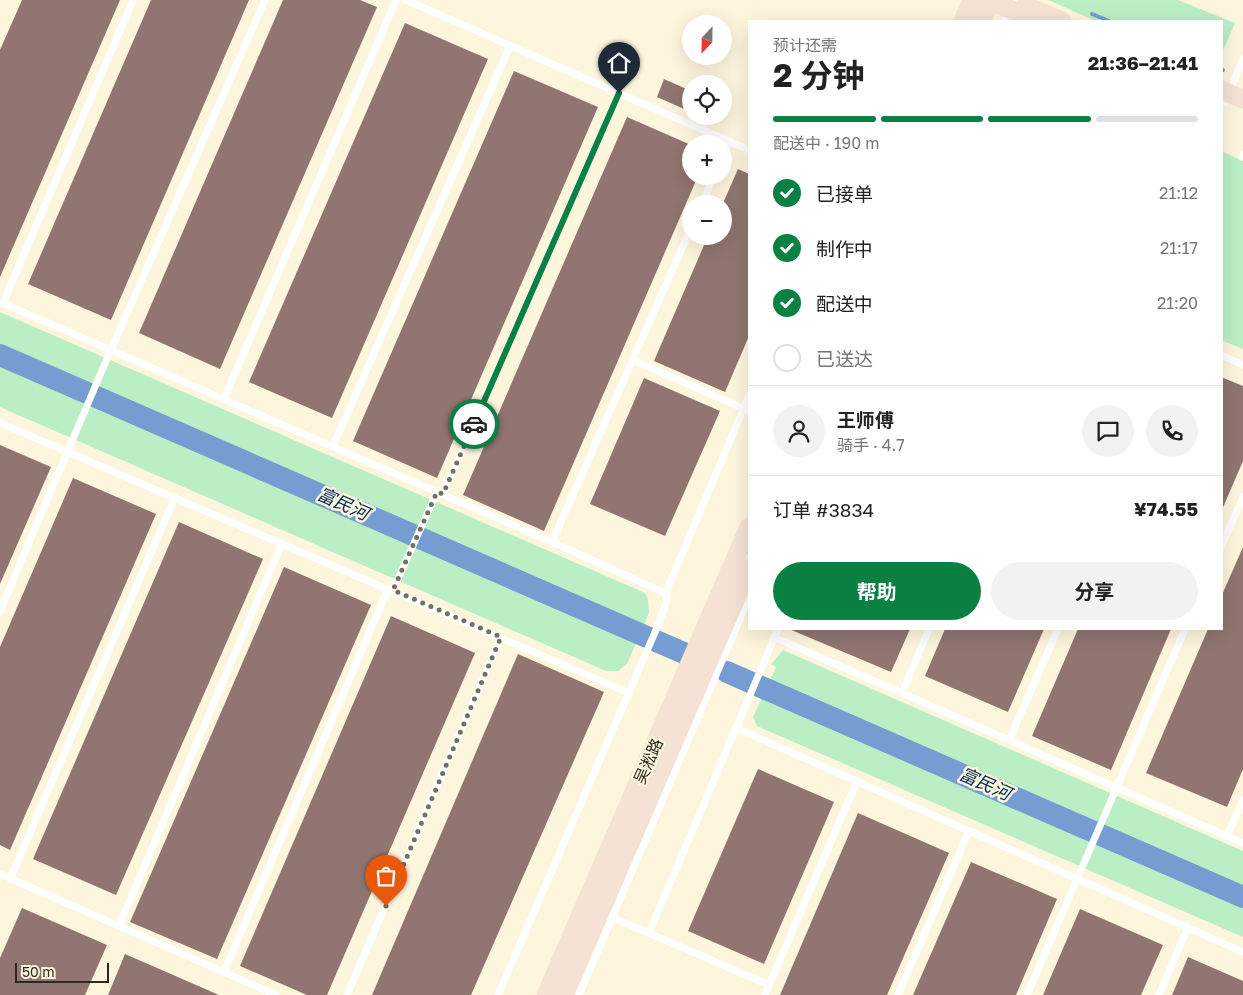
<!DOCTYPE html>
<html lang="zh">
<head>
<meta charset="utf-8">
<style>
  body { margin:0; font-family:"Golos Text","Noto Sans SC",sans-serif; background:#f2f2f2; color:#222; height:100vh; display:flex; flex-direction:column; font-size:19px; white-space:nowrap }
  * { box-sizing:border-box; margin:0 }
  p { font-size:16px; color:#767676 }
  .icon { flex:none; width:28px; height:28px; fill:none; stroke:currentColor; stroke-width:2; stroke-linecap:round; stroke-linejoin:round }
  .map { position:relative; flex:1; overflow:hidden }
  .drawer { position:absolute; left:748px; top:20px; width:475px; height:610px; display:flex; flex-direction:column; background:#fff; border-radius:0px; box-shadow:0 5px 20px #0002 }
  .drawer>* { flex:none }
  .needle { width:32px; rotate:202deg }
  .tools { position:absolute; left:682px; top:15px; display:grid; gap:10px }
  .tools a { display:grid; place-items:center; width:50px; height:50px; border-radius:50%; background:#fff; box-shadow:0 5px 20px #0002; font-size:25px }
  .scale { position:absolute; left:15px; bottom:12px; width:94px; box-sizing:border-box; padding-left:5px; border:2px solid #2b281f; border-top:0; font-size:14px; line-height:18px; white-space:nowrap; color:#2b281f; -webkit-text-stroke:4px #fdf5dc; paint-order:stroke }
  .pin { position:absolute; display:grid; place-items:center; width:42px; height:42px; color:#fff; margin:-51px -21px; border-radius:50% 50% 50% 0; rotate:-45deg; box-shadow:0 0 5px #0007 }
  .pin .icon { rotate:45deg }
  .courier { position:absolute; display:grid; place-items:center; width:50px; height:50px; margin:-25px; border:4px solid #0b8043; border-radius:50%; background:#fff; color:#222; box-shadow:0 1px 6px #0007 }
  .headline em { font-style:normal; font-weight:700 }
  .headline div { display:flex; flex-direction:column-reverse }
  .headline { display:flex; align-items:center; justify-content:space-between; height:85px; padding:0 25px }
  h1 { font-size:32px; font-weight:700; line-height:38px }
  .bar { display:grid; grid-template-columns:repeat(4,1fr); gap:8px 5px; align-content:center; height:60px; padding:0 25px }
  .bar i { height:6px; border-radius:4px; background:#e0e0e0 }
  .bar .selected { background:#0b8043 }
  .bar p { grid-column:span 4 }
  .line { display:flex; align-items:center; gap:12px; padding:0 25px; border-top:1px solid #e0e0e0 }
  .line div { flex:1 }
  .round { display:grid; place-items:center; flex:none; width:52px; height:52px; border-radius:26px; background:#f2f2f2 }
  ol { padding:0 25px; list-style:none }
  li { display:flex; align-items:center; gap:15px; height:55px }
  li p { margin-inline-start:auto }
  li .icon { padding:5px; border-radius:50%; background:#0b8043; color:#fff; stroke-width:4 }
  li:last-child { color:#767676 }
  li i { width:28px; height:28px; border:2px solid #e0e0e0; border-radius:50% }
  .primary-button { display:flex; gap:10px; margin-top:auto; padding:10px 25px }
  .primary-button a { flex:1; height:58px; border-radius:30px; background:#0b8043; color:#fff; font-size:20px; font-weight:700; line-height:58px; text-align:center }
  .primary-button a+a { background:#f2f2f2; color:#222 }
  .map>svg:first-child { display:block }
</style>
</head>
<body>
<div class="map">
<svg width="1243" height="995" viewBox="0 0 1243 995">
  <rect width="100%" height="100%" fill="#fdf5dc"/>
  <path fill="#baefc6" d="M1048,0H1178L1235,23L1221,55V21H1096Z
    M1221,151L1243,161V349L1221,340Z
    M0,312L645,593L648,599L649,613L627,664L618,671H606L0,407Z
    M783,650L1243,851V937L757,726L753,717L776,667L771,664Z"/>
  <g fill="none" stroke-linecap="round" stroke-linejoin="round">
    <path stroke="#759dd2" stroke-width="4" d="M1092,14L1109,21
      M1221,69L1223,70"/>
    <path stroke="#759dd2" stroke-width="22" d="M0,355L686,654
      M727,672L1243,897"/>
  </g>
  <path fill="#907570" d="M22,0H120L0,277V50Z
    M151,0H249L111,320L28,284Z
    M283,0H360L377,7L220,369L139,333Z
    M405,23L488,59L332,418L249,382Z
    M514,71L598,107L437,478L353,441Z
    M664,79L691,91V112L657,97Z
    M627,117L691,145V176H698L544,531L463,495Z
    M738,169L749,174V336L725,392L654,361L708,236H724V201Z
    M1221,377L1243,386V461L1221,512Z
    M644,378L720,411L665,536L590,504Z
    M0,445L51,467L0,584Z
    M73,478L156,514L10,850L0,845V647Z
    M179,522L263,559L116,895L33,859Z
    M1243,547V769L1227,807L1146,773L1208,629H1221V597Z
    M284,567L371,605L217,959L130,922Z
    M391,616L475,653L327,995H307L240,966Z
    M789,629H910L891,672Z
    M945,629H1044L1008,712L925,676Z
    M1078,629H1171L1111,770L1032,736Z
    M518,654L604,692L471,995H372Z
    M758,769L834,802L764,964L688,931Z
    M858,813L949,853L887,995H780Z
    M971,862L1057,899L1016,995H913Z
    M22,908L107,945L85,995H0V958Z
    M1080,909L1163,945L1141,995H1043Z
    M125,954L219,995H108Z
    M1188,957L1243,981V995H1172Z"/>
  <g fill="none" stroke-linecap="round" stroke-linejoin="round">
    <path stroke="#fff" stroke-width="7" d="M406,0L749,150
      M1004,21L1013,0
      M1225,103L1243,59
      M724,155L729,142
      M1242,157L1243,155
      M702,204L714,176
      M0,302L552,542L667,594
      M3,303L133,0
      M1221,355L1243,365
      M633,360L749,411
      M224,399L396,0
      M0,423L629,693
      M333,446L510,46
      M443,494L619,93
      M552,542L691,228
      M1221,547L1243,497
      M393,590L437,492
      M0,611L103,368L265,0
      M774,637L1243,843
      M902,693L929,629
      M736,728L1243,952
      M1009,740L1058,629
      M1227,836L1243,800
      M0,874L276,995
      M10,879L175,497
      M609,916L769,985
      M119,926L282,543
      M649,933L778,629
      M224,972L388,589
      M347,995L501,637
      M498,995L659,623L666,603L668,587L749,396
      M579,995L749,598
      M765,995L857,781
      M898,995L969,831
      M1027,995L1185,629
      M1159,995L1188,927"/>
    <path stroke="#f5e2d5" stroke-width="19" d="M988,0L1038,21
      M1026,6L1062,21
      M963,21L972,0
      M981,21L990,1
      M1221,90L1243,99
      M546,995L749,527
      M564,995L749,568"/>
  </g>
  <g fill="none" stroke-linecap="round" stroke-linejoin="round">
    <path stroke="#747061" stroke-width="5" stroke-dasharray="0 9" d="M386,906L501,637L393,590L437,492L443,494L474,424"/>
    <path stroke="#0b8043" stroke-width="6" d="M474,424L619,93"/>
  </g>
  <g text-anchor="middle" stroke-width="5" stroke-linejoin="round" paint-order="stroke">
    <g font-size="16" fill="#2b281f" stroke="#fdf5dc">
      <text transform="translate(648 761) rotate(-66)" y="6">吴淞路</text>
    </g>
    <g font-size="18" font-style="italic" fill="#022b5b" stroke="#fdf5dc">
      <text transform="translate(343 504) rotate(24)" y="6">富民河</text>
      <text transform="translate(985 784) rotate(24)" y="6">富民河</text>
    </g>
  </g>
</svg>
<div class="tools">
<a><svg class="needle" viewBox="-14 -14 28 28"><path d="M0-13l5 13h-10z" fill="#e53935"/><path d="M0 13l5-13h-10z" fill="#767676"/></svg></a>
<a><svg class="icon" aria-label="locate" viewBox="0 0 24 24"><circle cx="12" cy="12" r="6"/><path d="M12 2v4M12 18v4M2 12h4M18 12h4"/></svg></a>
<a>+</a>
<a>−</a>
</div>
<div class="scale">50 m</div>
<div class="pin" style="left:386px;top:906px;background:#ea580c"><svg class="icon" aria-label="bag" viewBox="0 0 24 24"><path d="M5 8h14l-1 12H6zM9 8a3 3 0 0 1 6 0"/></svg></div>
<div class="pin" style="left:619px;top:93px;background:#1f2937"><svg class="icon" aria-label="home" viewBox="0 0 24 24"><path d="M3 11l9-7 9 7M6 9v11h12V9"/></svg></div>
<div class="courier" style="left:474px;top:424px"><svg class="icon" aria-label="car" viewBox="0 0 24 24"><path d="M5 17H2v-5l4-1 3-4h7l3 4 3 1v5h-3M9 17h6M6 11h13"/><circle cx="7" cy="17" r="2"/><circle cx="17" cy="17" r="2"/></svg></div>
<section class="drawer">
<div class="headline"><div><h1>2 分钟</h1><p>预计还需</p></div><em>21:36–21:41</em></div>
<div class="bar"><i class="selected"></i><i class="selected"></i><i class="selected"></i><i></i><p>配送中 · 190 m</p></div>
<ol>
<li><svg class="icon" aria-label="check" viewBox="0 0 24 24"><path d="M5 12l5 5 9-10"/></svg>已接单<p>21:12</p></li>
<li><svg class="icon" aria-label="check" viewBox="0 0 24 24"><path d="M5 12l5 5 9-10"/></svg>制作中<p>21:17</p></li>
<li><svg class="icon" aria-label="check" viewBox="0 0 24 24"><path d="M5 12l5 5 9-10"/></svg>配送中<p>21:20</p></li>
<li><i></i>已送达</li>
</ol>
<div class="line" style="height:90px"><a class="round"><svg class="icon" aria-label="person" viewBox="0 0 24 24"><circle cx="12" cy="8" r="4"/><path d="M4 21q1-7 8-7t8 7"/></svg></a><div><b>王师傅</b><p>骑手 · 4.7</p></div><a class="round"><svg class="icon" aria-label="chat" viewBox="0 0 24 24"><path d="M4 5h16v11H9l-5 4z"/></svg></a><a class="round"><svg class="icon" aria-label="phone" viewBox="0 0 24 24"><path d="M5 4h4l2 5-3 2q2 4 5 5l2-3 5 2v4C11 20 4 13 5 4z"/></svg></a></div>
<div class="line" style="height:65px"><div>订单 #3834</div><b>¥74.55</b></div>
<div class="primary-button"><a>帮助</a><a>分享</a></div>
</section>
</div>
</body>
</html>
